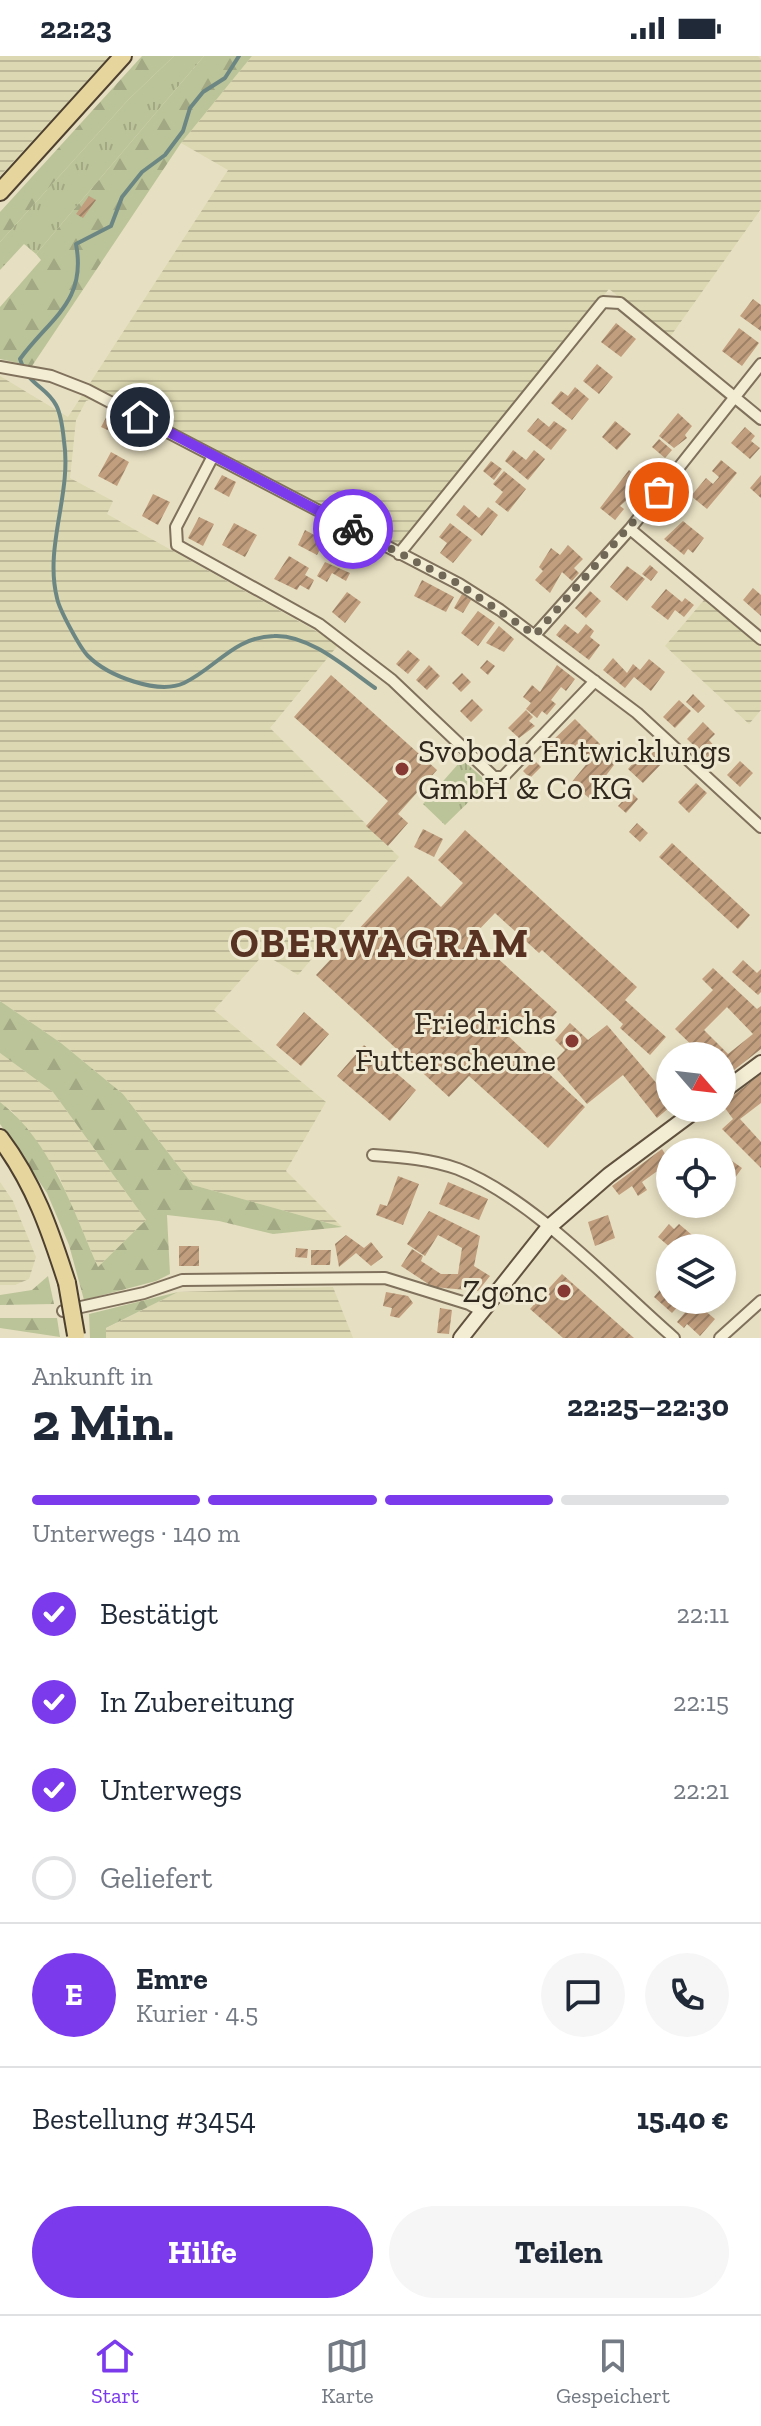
<!DOCTYPE html>
<html lang="de">
<head>
<meta charset="utf-8">
<style>
  body { margin:0; font-family:"Zilla Slab",serif; background:#f6f6f7; color:#1f2937; height:100vh; display:flex; flex-direction:column; font-size:30px; white-space:nowrap }
  * { box-sizing:border-box; margin:0 }
  p { font-size:26px; color:#747a83 }
  .icon { flex:none; width:44px; height:44px; fill:none; stroke:currentColor; stroke-width:2; stroke-linecap:round; stroke-linejoin:round }
  .map { position:relative; height:1282px; overflow:hidden }
  .details { display:flex; flex-direction:column; background:#fff; flex:1 }
  .details>* { flex:none }
  .needle { width:52px; rotate:118deg }
  .tools { position:absolute; left:656px; top:986px; display:grid; gap:16px }
  .tools a { display:grid; place-items:center; width:80px; height:80px; border-radius:50%; background:#fff; box-shadow:0 4px 12px #0003; font-size:40px }
  .pin { position:absolute; display:grid; place-items:center; width:68px; height:68px; color:#fff; margin:-34px; border:4px solid #fff; border-radius:50%; box-shadow:0 2px 8px #0007 }
  .courier { position:absolute; display:grid; place-items:center; width:80px; height:80px; margin:-40px; border:6px solid #7c3aed; border-radius:50%; background:#fff; color:#222; box-shadow:0 2px 10px #0007 }
  .headline em { font-style:normal; font-weight:700 }
  .headline div { display:flex; flex-direction:column-reverse }
  .headline { display:flex; align-items:center; justify-content:space-between; height:136px; padding:0 32px }
  h1 { font-size:52px; font-weight:700; line-height:60px }
  .bar { display:grid; grid-template-columns:repeat(4,1fr); gap:12px 8px; align-content:center; height:96px; padding:0 32px }
  .bar i { height:10px; border-radius:6px; background:#e0e1e3 }
  .bar .on { background:#7c3aed }
  .bar p { grid-column:span 4 }
  .line { display:flex; align-items:center; gap:20px; padding:0 32px; border-top:2px solid #e0e1e3 }
  .line div { flex:1 }
  .round { display:grid; place-items:center; flex:none; width:84px; height:84px; border-radius:42px; background:#f6f6f7 }
  ol { padding:0 32px; list-style:none }
  li { display:flex; align-items:center; gap:24px; height:88px }
  li p { margin-inline-start:auto }
  li .icon { padding:8px; border-radius:50%; background:#7c3aed; color:#fff; stroke-width:4 }
  li:last-child { color:#747a83 }
  li i { width:44px; height:44px; border:4px solid #e0e1e3; border-radius:50% }
  .button { display:flex; gap:16px; margin-top:auto; padding:16px 32px }
  .button a { flex:1; height:92px; border-radius:48px; background:#7c3aed; color:#fff; font-size:32px; font-weight:700; line-height:92px; text-align:center }
  .button a+a { background:#f6f6f7; color:#1f2937 }
  .status { display:flex; justify-content:space-between; align-items:center; height:56px; padding:0 40px; background:#fff; direction:ltr }
  .status svg { height:22px; fill:currentColor }
  .tabs { display:flex; justify-content:space-around; align-items:center; height:112px; border-top:2px solid #e0e1e3; background:#fff; font-size:22px; color:#747a83 }
  .tabs a { display:grid; justify-items:center; gap:4px }
  .tabs .on { color:#7c3aed }
  .map>svg:first-child { display:block }
</style>
</head>
<body>
<div class="status"><b>22:23</b><svg viewBox="0 0 49 12"><path d="M0 12V9h3v3zM5 12V6h3v6zM10 12V3h3v9zM15 12V0h3v12zM26 1h20v11H26zM47 4h2v5h-2z"/></svg></div>
<div class="map">
<svg width="761" height="1282" viewBox="0 0 761 1282">
  <defs>
    <pattern id="farmland-rules" width="6" height="5" patternUnits="userSpaceOnUse" patternTransform="scale(2)"><rect width="6" height="5" fill="#dcd8b1"/><path d="M0 2.5h6" fill="none" stroke="#bdb998"/></pattern>
    <pattern id="grass-tufts" width="24" height="20" patternUnits="userSpaceOnUse" patternTransform="scale(2)"><rect width="24" height="20" fill="#bbc498"/><path d="M3 7l-1-3M5 7V3M7 7l1-3M15 17l-1-3M17 17v-4M19 17l1-3" fill="none" stroke="#a1a883"/></pattern>
    <pattern id="forest-firs" width="22" height="20" patternUnits="userSpaceOnUse" patternTransform="scale(2)"><rect width="22" height="20" fill="#bbc498"/><path d="M5 1l3.5 6h-7zM16 11l3.5 6h-7z" fill="#a1a883"/></pattern>
    <pattern id="building-hatch" width="6" height="6" patternUnits="userSpaceOnUse" patternTransform="scale(2)"><rect width="6" height="6" fill="#c19e7d"/><path d="M-1 1l2-2M0 6l6-6M5 7l2-2" fill="none" stroke="#9d8166"/></pattern>
  </defs>
  <rect width="100%" height="100%" fill="#e7dfc2"/>
  <path fill="url(#farmland-rules)" d="M0,0H110L0,120Z
    M252,0H758L761,3V153L670,281L609,233L398,493L100,333L95,342L86,345L76,364L70,422L113,445L107,458L339,588L270,672L399,801L298,919L264,898L214,954L326,1046L286,1115L342,1171L193,1129L123,1038L61,987L0,945V320L68,361L228,114L181,87Z
    M704,544L753,584L761,575V654L749,668L665,590Z
    M0,997L53,1036L146,1164L98,1211L59,1120L14,1057L0,1046Z
    M0,1126L13,1145L36,1201L29,1223L15,1229H0Z
    M333,1231L353,1282H106L105,1273L178,1236Z"/>
  <path fill="url(#grass-tufts)" d="M174,0H204L36,198L24,188L0,214V186L128,44Z
    M459,707H466L484,723L485,730L445,769L423,748Z"/>
  <path fill="url(#forest-firs)" d="M142,0H174L128,44L0,186V156Z
    M204,0H252L181,87L32,310L0,303V251L41,204L36,198Z
    M0,945L61,987L123,1038L193,1129L342,1171L273,1178L219,1165L167,1159L170,1218L156,1225L84,1244L69,1189L47,1137L0,1068V1046C51,1085 73,1154 98,1211L146,1164L53,1036L0,997Z
    M48,1220L54,1248L0,1249V1239L32,1234Z
    M178,1236L106,1272V1282H90L89,1258Z
    M0,1262H57L60,1281L0,1272Z"/>
  <g fill="none" stroke-linecap="round" stroke-linejoin="round">
    <path stroke="#6c8783" stroke-width="4" d="M239,0L225,22L203,36L190,52L183,75L165,99L142,116L122,141L111,170L76,188C87,246 50,262 20,303C29,331 45,329 56,349C61,358 63,375 64,385C72,438 44,490 57,542C59,553 80,592 88,600C108,620 158,639 184,627C217,611 234,581 274,580C309,578 348,613 375,632"/>
  </g>
  <path fill="url(#building-hatch)" fill-rule="evenodd" d="M89,140L96,144L83,162L76,158Z
    M753,243L761,249V275L740,260Z
    M616,267L636,283L621,301L601,286Z
    M739,272L759,287L742,310L722,295Z
    M597,308L613,321L599,338L583,325Z
    M575,331L589,343L572,364L551,347L561,335L568,340Z
    M678,357L692,370L685,379L687,382L674,392L659,380Z
    M108,358L120,365L114,377L101,371Z
    M538,362L549,371L554,365L567,374L551,394L527,375Z
    M615,365L631,378L617,394L602,381Z
    M745,371L755,380L751,385L760,392L750,403L731,387Z
    M659,383L672,394L665,402L652,391Z
    M513,394L526,404L534,394L545,403L528,424L505,405Z
    M111,396L129,406L117,430L98,420Z
    M721,404L737,417L707,453L691,440L706,422L713,428L719,421L712,415Z
    M491,405L502,413L494,424L483,415Z
    M629,414L645,428L620,450L624,453L615,464L600,452Z
    M504,415L526,433L508,456L495,446L503,436L493,428Z
    M222,419L236,426L229,441L214,433Z
    M761,419V442L750,432Z
    M153,438L170,446L158,469L142,460Z
    M464,449L479,462L488,451L498,459L482,480L456,459Z
    M199,461L214,468L203,490L188,482Z
    M683,465L704,482L693,497L688,493L684,499L664,483Z
    M234,467L257,479L245,501L222,489Z
    M450,467L472,484L453,507L440,497L447,487L439,481Z
    M305,474L320,482L323,476L336,482L330,493L322,489L317,499L298,489Z
    M341,482L359,492L350,509L332,500Z
    M568,489L583,503L574,512L579,517L572,525L562,516L550,537L535,524L543,515L539,511L551,492L560,499Z
    M289,500L309,512L305,519L314,524L309,534L300,529L297,534L274,523Z
    M325,506L350,517L346,525L332,517L327,526L317,520Z
    M650,509L658,516L651,525L642,518Z
    M627,510L645,523L627,545L610,531Z
    M422,524L454,541L446,556L414,540Z
    M753,532L761,539V560L743,544Z
    M666,533L682,546L685,542L694,549L684,561L675,554L668,564L651,551Z
    M590,535L601,545L586,562L575,552Z
    M347,536L361,546L345,567L332,556Z
    M462,538L471,544L463,557L454,552Z
    M478,555L495,567L478,590L461,577Z
    M565,568L578,578L586,568L594,575L590,581L600,589L589,604L556,579Z
    M499,570L514,583L504,596L486,587Z
    M408,594L420,604L408,618L396,608Z
    M613,602L627,617L633,608L640,614L649,603L665,616L651,635L634,621L625,632L603,614Z
    M487,604L495,610L488,619L480,612Z
    M429,609L440,620L427,634L416,624Z
    M557,609L575,623L566,635L561,631L551,644L556,648L547,659L542,655L537,662L526,653L531,647L523,641L532,629L540,636Z
    M462,617L471,626L461,636L452,627Z
    M331,619L437,714L398,758L408,767L388,790L366,770L388,745L294,661Z
    M693,638L705,650L698,657L686,646Z
    M472,643L483,654L471,666L460,655Z
    M679,644L691,655L675,672L663,661Z
    M526,654L533,661L529,665L535,670L519,682L508,672Z
    M575,663L617,705L589,742L571,727L589,705L569,691L558,704L545,692Z
    M703,666L715,678L709,684L723,700L714,709L687,683Z
    M649,689L665,704L643,727L628,713Z
    M534,704L541,711L530,722L523,715Z
    M740,705L753,717L740,731L727,719Z
    M696,727L707,737L689,757L678,746Z
    M631,736L638,743L626,757L618,750Z
    M637,767L648,777L640,786L629,776Z
    M423,773L443,783L434,801L414,791Z
    M465,774L637,931L625,944L666,981L650,999L620,972L623,968L542,894L539,897L495,857L473,880L557,956L541,973L526,958L507,979L585,1051L548,1092L469,1020L449,1041L316,919L408,820L441,851L463,827L438,804Z
    M672,787L750,859L738,873L659,801Z
    M743,904L757,917L761,913V936L758,939L732,916Z
    M713,912L757,953L761,950V993L725,1021L722,1000H703L675,973L713,934L702,923ZM727,951L753,978L728,998L704,974Z
    M304,956L329,978L301,1010L276,989Z
    M570,967L588,984L607,969L670,1043V1051L657,1062L623,1019L587,1048L552,1007L565,994L555,984Z
    M364,989L416,1034L390,1065L337,1020Z
    M761,1018V1047L740,1063L761,1086V1112L722,1073L733,1063L722,1048Z
    M662,1093L670,1106L642,1126L647,1134L638,1140L632,1130L619,1139L612,1130Z
    M728,1102L742,1112L727,1133L722,1129V1110Z
    M398,1120L419,1128L403,1169L376,1159L380,1148L387,1150Z
    M448,1126L488,1143L479,1164L439,1148Z
    M429,1155L480,1180L474,1210L490,1220L478,1235L433,1231L401,1210L412,1193L423,1200L421,1205L441,1218H458L462,1192L438,1179L425,1200L407,1188Z
    M608,1159L615,1182L595,1190L588,1166Z
    M669,1168L674,1173L679,1168L692,1179L682,1192H671L658,1181Z
    M346,1179L364,1192L371,1186L383,1201L371,1210L356,1197L339,1211L335,1188Z
    M179,1190H199V1210H179Z
    M296,1192L308,1193L307,1202L295,1201Z
    M311,1194H331L330,1209H311Z
    M562,1218L634,1282H563L530,1253Z
    M670,1222V1244H684L672,1257L654,1241Z
    M386,1236L408,1240L413,1247L399,1262L390,1260L392,1252L383,1250Z
    M698,1249L715,1263L700,1280L687,1268L684,1272L677,1266L689,1252L693,1256Z
    M440,1252L452,1254L449,1278L437,1277Z"/>
  <g fill="none" stroke-linecap="round" stroke-linejoin="round">
    <defs>
      <path id="street" d="M0,311L51,320L87,334L459,528L500,554L637,657L761,771
        M213,400L176,471L177,489L319,568L392,624L494,721H503L595,625
        M630,473L761,583
        M399,498L603,246L620,247L761,363
        M535,579L630,473L761,308
        M373,1099C402,1101 430,1103 458,1113C532,1142 613,1229 674,1282
        M63,1255L144,1237L182,1224L385,1222L469,1248L482,1255
        M720,1282L761,1245"/>
      <path id="secondary" d="M722,1036L761,1007
        M461,1282L548,1172L609,1119L699,1052"/>
      <path id="primary" d="M0,136L123,0
        M0,1082C34,1127 50,1174 67,1227"/>
    </defs>
    <use href="#street" stroke="#7f715c" stroke-width="14"/>
    <use href="#secondary" stroke="#61523f" stroke-width="18"/>
    <use href="#primary" stroke="#4d402f" stroke-width="20"/>
    <use href="#street" stroke="#f3edd4" stroke-width="10"/>
    <use href="#secondary" stroke="#f3edd4" stroke-width="14"/>
    <use href="#primary" stroke="#e7d59e" stroke-width="16"/>
    <defs>
      <path id="primary-bridge" d="M67,1227L76,1279"/>
    </defs>
    <use href="#primary-bridge" stroke="#4d402f" stroke-width="20" stroke-linecap="butt"/>
    <use href="#primary-bridge" stroke="#e7d59e" stroke-width="16"/>
  </g>
  <g fill="none" stroke-linecap="round" stroke-linejoin="round">
    <path stroke="#716857" stroke-width="8" stroke-dasharray="0 14.4" d="M353,473L459,528L535,579L659,436"/>
    <path stroke="#7c3aed" stroke-width="10" d="M140,361L353,473"/>
  </g>
  <g fill="#863933" stroke="#f0e9d1" stroke-width="3">
    <circle cx="402" cy="713" r="8"/>
    <circle cx="572" cy="985" r="8"/>
    <circle cx="564" cy="1235" r="8"/>
  </g>
  <g text-anchor="middle" stroke-width="6" stroke-linejoin="round" paint-order="stroke">
    <g font-size="32" fill="#31281e" stroke="#f0e9d1" text-anchor="end">
      <text x="418" y="706" text-anchor="start">Svoboda Entwicklungs<tspan x="418" dy="37">GmbH &amp; Co KG</tspan></text>
      <text x="556" y="978">Friedrichs<tspan x="556" dy="37">Futterscheune</tspan></text>
      <text x="548" y="1246">Zgonc</text>
    </g>
    <g font-size="40" font-weight="bold" letter-spacing="2" fill="#583223" stroke="#f0e9d1">
      <text x="380" y="901">OBERWAGRAM</text>
    </g>
  </g>
</svg>
<div class="tools">
<a><svg class="needle" viewBox="-14 -14 28 28"><path d="M0-13l5 13h-10z" fill="#e53935"/><path d="M0 13l5-13h-10z" fill="#747a83"/></svg></a>
<a><svg class="icon" aria-label="locate" viewBox="0 0 24 24"><circle cx="12" cy="12" r="6"/><path d="M12 2v4M12 18v4M2 12h4M18 12h4"/></svg></a>
<a><svg class="icon" aria-label="layers" viewBox="0 0 24 24"><path d="M12 4l9 5-9 5-9-5zM3 14l9 5 9-5"/></svg></a>
</div>
<div class="pin" style="left:659px;top:436px;background:#ea580c"><svg class="icon" aria-label="bag" viewBox="0 0 24 24"><path d="M5 8h14l-1 12H6zM9 8a3 3 0 0 1 6 0"/></svg></div>
<div class="pin" style="left:140px;top:361px;background:#1f2937"><svg class="icon" aria-label="home" viewBox="0 0 24 24"><path d="M3 11l9-7 9 7M6 9v11h12V9"/></svg></div>
<div class="courier" style="left:353px;top:473px"><svg class="icon" aria-label="bike" viewBox="0 0 24 24"><circle cx="6" cy="16" r="4"/><circle cx="18" cy="16" r="4"/><path d="M6 16l4-8h5l3 8M10 8l3 8H6M13 5h3"/></svg></div>
</div>
<section class="details">
<div class="headline"><div><h1>2 Min.</h1><p>Ankunft in</p></div><em>22:25–22:30</em></div>
<div class="bar"><i class="on"></i><i class="on"></i><i class="on"></i><i></i><p>Unterwegs · 140 m</p></div>
<ol>
<li><svg class="icon" aria-label="check" viewBox="0 0 24 24"><path d="M5 12l5 5 9-10"/></svg>Bestätigt<p>22:11</p></li>
<li><svg class="icon" aria-label="check" viewBox="0 0 24 24"><path d="M5 12l5 5 9-10"/></svg>In Zubereitung<p>22:15</p></li>
<li><svg class="icon" aria-label="check" viewBox="0 0 24 24"><path d="M5 12l5 5 9-10"/></svg>Unterwegs<p>22:21</p></li>
<li><i></i>Geliefert</li>
</ol>
<div class="line" style="height:144px"><b class="round" style="background:#7c3aed;color:#fff">E</b><div><b>Emre</b><p>Kurier · 4.5</p></div><a class="round"><svg class="icon" aria-label="chat" viewBox="0 0 24 24"><path d="M4 5h16v11H9l-5 4z"/></svg></a><a class="round"><svg class="icon" aria-label="phone" viewBox="0 0 24 24"><path d="M5 4h4l2 5-3 2q2 4 5 5l2-3 5 2v4C11 20 4 13 5 4z"/></svg></a></div>
<div class="line" style="height:104px"><div>Bestellung #3454</div><b>15.40 €</b></div>
<div class="button"><a>Hilfe</a><a>Teilen</a></div>
</section>
<nav class="tabs">
<a class="on"><svg class="icon" aria-label="home" viewBox="0 0 24 24"><path d="M3 11l9-7 9 7M6 9v11h12V9"/></svg>Start</a>
<a><svg class="icon" aria-label="map" viewBox="0 0 24 24"><path d="M3 6l6-2 6 2 6-2v14l-6 2-6-2-6 2zM9 4v14M15 6v14"/></svg>Karte</a>
<a><svg class="icon" aria-label="saved" viewBox="0 0 24 24"><path d="M7 4h10v16l-5-4-5 4z"/></svg>Gespeichert</a>
</nav>
</body>
</html>
